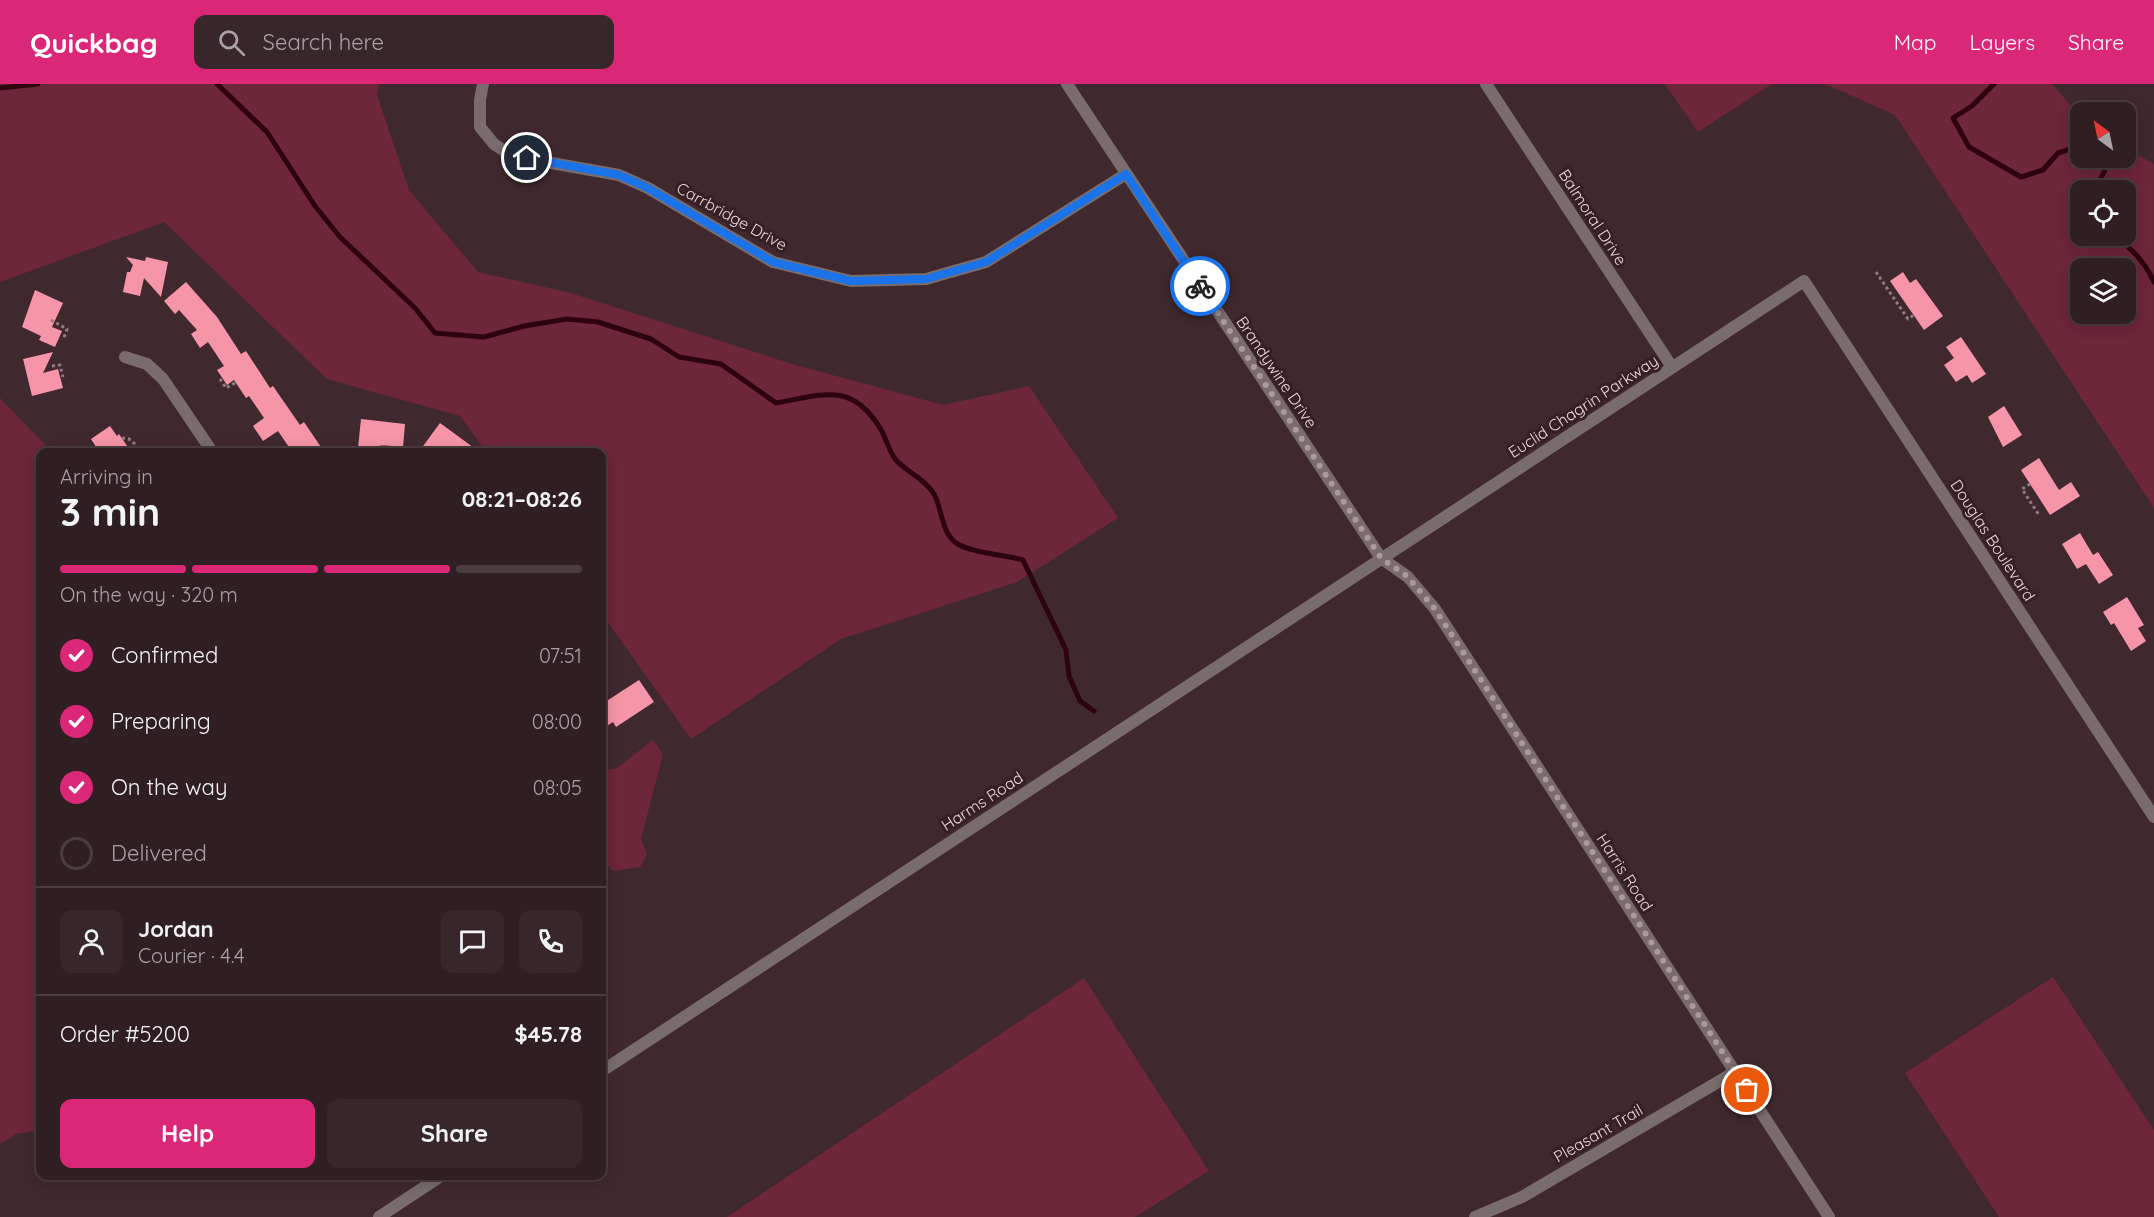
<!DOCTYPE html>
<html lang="en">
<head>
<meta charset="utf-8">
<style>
  body { margin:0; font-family:Quicksand,sans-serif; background:#38272a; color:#f1f3f6; height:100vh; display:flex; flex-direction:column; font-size:22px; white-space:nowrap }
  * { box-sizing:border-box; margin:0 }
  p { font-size:20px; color:#a8a2a5 }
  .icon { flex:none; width:33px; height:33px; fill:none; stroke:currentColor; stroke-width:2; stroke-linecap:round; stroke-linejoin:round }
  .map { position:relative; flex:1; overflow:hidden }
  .sheet { position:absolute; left:36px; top:364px; width:570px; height:732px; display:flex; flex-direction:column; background:#301f22; border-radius:12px; box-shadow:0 3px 15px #0003,0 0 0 2px #4b3d40 }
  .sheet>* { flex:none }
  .needle { width:39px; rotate:327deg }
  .fabs { position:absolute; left:2070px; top:18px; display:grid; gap:12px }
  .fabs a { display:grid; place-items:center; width:66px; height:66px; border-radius:12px; background:#301f22; box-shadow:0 3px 15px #0003,0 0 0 2px #4b3d40; font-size:30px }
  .pin { position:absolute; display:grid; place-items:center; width:51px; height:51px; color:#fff; margin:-26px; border:3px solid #fff; border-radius:50%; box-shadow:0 2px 6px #0007 }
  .courier { position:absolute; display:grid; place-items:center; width:60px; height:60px; margin:-30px; border:4px solid #1a73e8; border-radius:50%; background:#fff; color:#222; box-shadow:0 2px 8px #0007 }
  .overview em { font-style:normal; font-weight:700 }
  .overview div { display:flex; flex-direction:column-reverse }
  .overview { display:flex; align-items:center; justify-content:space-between; height:102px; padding:0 24px }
  h1 { font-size:39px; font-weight:700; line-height:45px }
  .bar { display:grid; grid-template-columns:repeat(4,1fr); gap:9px 6px; align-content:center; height:72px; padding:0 24px }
  .bar i { height:8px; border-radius:4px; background:#4b3d40 }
  .bar .on { background:#db2777 }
  .bar p { grid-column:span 4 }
  .line { display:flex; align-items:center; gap:15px; padding:0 24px; border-top:2px solid #4b3d40 }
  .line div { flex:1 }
  .round { display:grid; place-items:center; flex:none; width:63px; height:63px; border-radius:12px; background:#38272a }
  ol { padding:0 24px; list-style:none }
  li { display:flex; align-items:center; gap:18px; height:66px }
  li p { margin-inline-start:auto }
  li .icon { padding:6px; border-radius:50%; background:#db2777; color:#fff; stroke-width:4 }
  li:last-child { color:#a8a2a5 }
  li i { width:33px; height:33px; border:3px solid #4b3d40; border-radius:50% }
  .primary-button { display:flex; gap:12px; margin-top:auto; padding:12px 24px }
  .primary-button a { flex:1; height:69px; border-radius:12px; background:#db2777; color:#fff; font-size:24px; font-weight:700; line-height:69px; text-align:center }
  .primary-button a+a { background:#38272a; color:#f1f3f6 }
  header { display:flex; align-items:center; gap:36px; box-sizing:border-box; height:84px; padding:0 30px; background:#db2777; color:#fff }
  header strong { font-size:28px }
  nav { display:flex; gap:33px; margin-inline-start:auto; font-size:21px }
  .search { width:420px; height:54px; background:#38272a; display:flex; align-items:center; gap:15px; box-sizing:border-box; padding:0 21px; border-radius:12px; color:#a8a2a5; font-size:22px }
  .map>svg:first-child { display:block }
</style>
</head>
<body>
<header>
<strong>Quickbag</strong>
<div class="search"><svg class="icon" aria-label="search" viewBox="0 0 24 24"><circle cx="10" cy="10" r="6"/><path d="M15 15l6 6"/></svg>Search here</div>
<nav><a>Map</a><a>Layers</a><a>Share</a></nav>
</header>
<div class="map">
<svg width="2154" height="1133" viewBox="0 0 2154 1133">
  <rect width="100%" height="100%" fill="#40292e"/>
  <path fill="#6e2639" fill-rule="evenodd" d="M0,0H379L377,11L409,106L478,188L571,209L792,280L943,321L1029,302L1118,434L1017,498L841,555L691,655L602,530V369H487L460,332L327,295L164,138L0,198Z
    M1665,0H1772L1698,48Z
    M1825,0H2052L2080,32V74H2126V64L2154,80V424L1895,31ZM2080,106H2126V152H2080ZM2126,184V230H2080V184Z
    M0,314L53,369H40V1046L16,1050L0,1060Z
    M653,656L663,670L641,755L647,770L640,783L613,787L602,774V687L617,684Z
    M2053,893L2154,1046V1133H1999L1905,989Z
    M1084,894L1209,1087L1135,1133H727Z"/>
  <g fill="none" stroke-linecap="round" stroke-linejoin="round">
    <path stroke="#2d030f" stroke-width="5" d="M217,0L267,48L315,122L340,153L415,224L435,249L484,253L524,242L567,235L598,238L651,255L679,273L721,280L776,319C822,311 851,297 880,344C886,353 889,368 896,376C908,389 925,395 934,410C942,424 941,448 956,459C974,470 1003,470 1023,476L1066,566L1069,592L1080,617L1094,627
      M1994,0L1972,22L1953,34L1969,63L2021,93L2043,86L2058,69L2080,62
      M0,4L38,0
      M2095,106L2108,80V74
      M2114,152C2132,164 2145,178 2154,198"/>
  </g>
  <path fill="#f695a8" d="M126,173L145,177L146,173L168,178L161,213L144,194L140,212L123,208L127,188H130L133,181Z
    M1903,188L1910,199L1916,195L1943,232L1924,246L1890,197Z
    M186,198L217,233L241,270L246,267L270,304L273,302L300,341L304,338L325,369H293L278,347L263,357L253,342L264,334L249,312L246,314L234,296L227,301L217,286L224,282L208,258L200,264L191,250L197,246L179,226L175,230L164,217Z
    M35,206L63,219L52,243L62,247L55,263L39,256L41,252L22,243Z
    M1961,253L1986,290L1972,299L1967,291L1956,298L1944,281L1954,274L1946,263Z
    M53,268L43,289L58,285L63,304L32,312L23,275Z
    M2004,322L2022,351L2003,363L1988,333Z
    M361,335L405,340L403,363L380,361L379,366L358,364Z
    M440,339L481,369H418Z
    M110,342L117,352L119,350L132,369H100L91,355Z
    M2039,374L2059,406L2071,398L2080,412L2050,431L2021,386Z
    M2080,449L2093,471L2098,468L2113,491L2099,500L2086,480L2077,485L2062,460Z
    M2127,513L2144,541L2138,544L2146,557L2131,567L2114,539L2111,541L2103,528Z
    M639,596L654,618L616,643L613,638L602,645V620Z"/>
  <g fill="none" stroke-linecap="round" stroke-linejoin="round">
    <path stroke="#917d81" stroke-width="3" stroke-dasharray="3 3" stroke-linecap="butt" d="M1876,188L1908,235L1914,231
      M51,236L67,245L63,256
      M52,282L60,281L63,293
      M220,295L226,304L235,299
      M122,354L129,355L136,361
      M381,369L382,361
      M2030,400L2022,405L2039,431"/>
    <path stroke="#786c6e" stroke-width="12" d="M483,0L480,16V43L494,60L512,72L619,91L648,104L773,178L851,197L926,195L986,178L1126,90
      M1067,0L1381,474L1408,493L1435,525L1829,1133
      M1486,0L1672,283
      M125,273L147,280L163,295L213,369
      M602,987L1804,197L2154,733
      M379,1133L441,1092
      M1475,1133L1522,1113L1735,988"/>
  </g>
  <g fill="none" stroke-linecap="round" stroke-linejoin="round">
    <path stroke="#ac999c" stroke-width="6" stroke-dasharray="0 10.8" d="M1200,202L1381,474L1408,493L1435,525L1747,1006"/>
    <path stroke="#1a73e8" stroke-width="8" d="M527,74L619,91L648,104L773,178L851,197L926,195L986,178L1126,90L1200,202"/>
  </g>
  <g text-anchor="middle" stroke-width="6" stroke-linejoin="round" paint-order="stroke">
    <g font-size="16" fill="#e6d6d8" stroke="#362024">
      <text transform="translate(732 132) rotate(29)" y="6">Carrbridge Drive</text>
      <text transform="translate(1593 133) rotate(57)" y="6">Balmoral Drive</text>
      <text transform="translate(1277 288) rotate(56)" y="6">Brandywine Drive</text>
      <text transform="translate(1583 322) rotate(-33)" y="6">Euclid Chagrin Parkway</text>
      <text transform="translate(1993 456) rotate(57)" y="6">Douglas Boulevard</text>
      <text transform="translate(982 717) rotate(-33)" y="6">Harms Road</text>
      <text transform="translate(1625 788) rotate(57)" y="6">Harris Road</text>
      <text transform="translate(1598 1049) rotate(-30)" y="6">Pleasant Trail</text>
    </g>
  </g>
</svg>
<div class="fabs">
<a><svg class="needle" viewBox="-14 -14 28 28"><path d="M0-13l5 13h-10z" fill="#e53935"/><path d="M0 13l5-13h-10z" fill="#a8a2a5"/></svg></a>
<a><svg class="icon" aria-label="locate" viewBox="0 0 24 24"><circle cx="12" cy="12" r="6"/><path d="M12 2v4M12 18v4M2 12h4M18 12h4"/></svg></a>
<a><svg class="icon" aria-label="layers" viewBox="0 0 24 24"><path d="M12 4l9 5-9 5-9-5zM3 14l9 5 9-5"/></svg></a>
</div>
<div class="pin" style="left:1747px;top:1006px;background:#ea580c"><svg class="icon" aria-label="bag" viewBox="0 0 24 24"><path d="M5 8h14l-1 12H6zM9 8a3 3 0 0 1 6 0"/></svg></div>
<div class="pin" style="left:527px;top:74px;background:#1f2937"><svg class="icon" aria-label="home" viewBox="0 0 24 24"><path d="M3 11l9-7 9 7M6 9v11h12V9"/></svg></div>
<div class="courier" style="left:1200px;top:202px"><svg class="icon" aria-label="bike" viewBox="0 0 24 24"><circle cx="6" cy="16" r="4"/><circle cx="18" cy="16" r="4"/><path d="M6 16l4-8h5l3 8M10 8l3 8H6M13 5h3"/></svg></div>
<section class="sheet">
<div class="overview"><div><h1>3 min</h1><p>Arriving in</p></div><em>08:21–08:26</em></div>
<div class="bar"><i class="on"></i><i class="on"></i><i class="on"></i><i></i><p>On the way · 320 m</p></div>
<ol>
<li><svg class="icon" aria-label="check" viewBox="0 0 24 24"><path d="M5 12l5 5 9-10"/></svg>Confirmed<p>07:51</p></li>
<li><svg class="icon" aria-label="check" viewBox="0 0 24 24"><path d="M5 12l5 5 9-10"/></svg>Preparing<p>08:00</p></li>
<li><svg class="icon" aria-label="check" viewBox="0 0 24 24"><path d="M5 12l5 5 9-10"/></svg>On the way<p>08:05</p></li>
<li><i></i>Delivered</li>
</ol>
<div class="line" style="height:108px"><a class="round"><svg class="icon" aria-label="person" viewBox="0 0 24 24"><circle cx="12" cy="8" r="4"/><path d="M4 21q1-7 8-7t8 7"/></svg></a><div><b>Jordan</b><p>Courier · 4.4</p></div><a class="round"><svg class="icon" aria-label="chat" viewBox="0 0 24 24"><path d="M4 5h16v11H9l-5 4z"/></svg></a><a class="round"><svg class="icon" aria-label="phone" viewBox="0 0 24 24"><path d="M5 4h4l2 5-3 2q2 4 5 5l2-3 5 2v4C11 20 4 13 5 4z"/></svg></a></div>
<div class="line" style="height:78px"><div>Order #5200</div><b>$45.78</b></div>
<div class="primary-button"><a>Help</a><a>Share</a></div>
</section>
</div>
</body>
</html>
